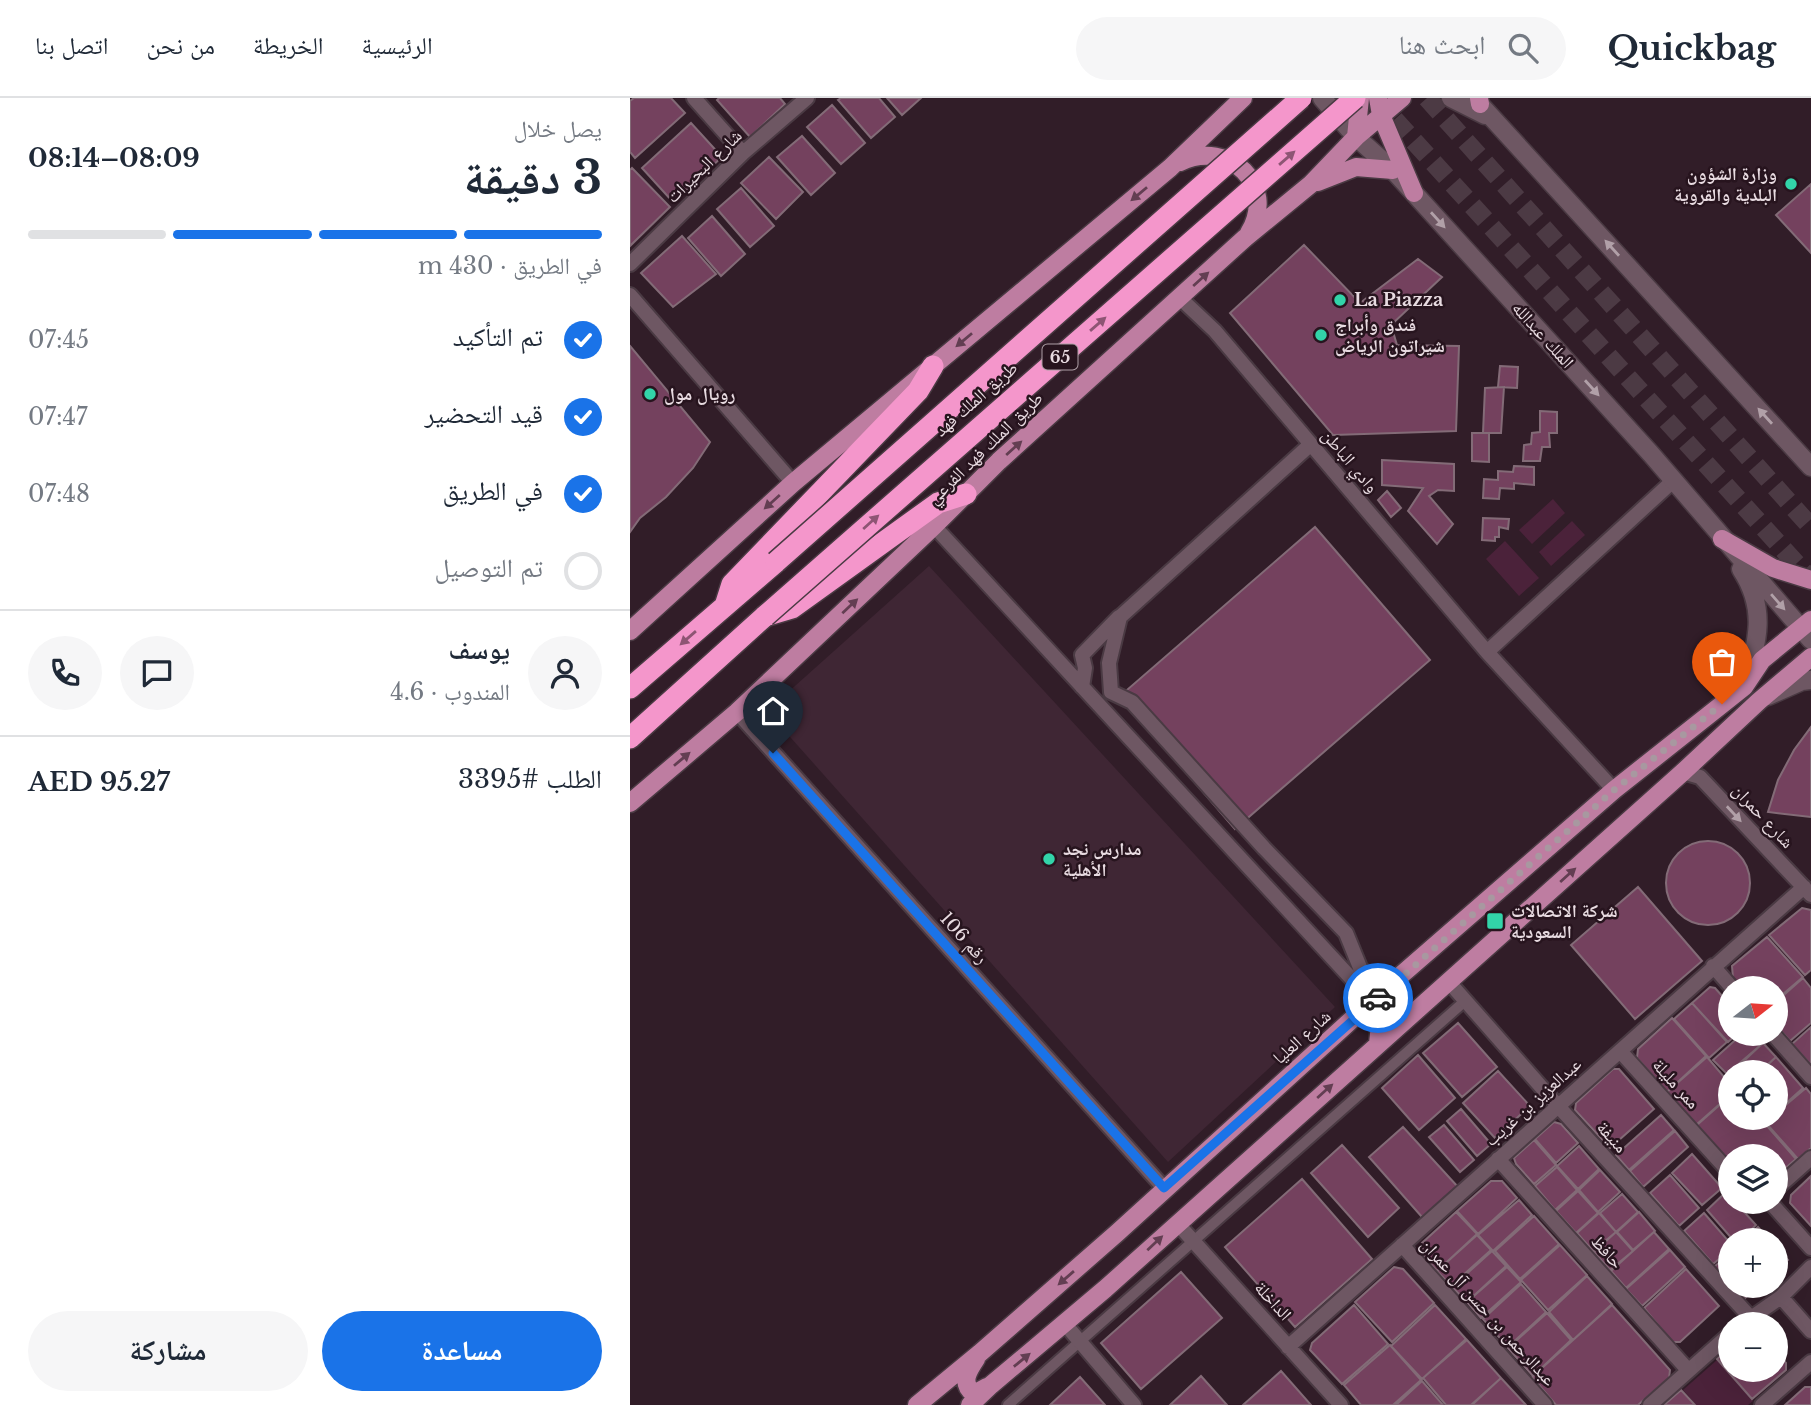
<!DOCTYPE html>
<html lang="ar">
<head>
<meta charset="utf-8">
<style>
  body { margin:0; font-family:"Libre Baskerville","Noto Naskh Arabic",serif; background:#f6f6f7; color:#1f2937; direction:rtl; height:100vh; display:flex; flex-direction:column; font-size:26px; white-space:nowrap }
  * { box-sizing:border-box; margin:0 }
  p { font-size:23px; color:#747a83 }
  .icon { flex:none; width:38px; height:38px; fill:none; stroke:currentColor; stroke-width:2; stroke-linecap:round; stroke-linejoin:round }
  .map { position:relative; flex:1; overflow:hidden; direction:ltr }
  .panel { display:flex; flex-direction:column; background:#fff; width:630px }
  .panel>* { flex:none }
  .needle { width:46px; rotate:73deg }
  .controls { position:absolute; left:1088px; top:878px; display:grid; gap:14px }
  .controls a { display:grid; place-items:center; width:70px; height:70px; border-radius:50%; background:#fff; box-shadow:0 7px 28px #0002; font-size:35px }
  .pin { position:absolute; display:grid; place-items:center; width:60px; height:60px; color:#fff; margin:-72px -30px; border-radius:50% 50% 50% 0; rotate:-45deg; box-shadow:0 0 7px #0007 }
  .pin .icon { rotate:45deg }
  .courier { position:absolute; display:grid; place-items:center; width:70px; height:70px; margin:-35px; border:5px solid #1a73e8; border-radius:50%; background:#fff; color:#222; box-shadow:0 2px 9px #0007 }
  .overview em { font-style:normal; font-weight:800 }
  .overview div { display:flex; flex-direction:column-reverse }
  .overview { display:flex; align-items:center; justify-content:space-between; height:119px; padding:0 28px }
  h1 { font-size:46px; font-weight:800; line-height:52px }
  .bar { display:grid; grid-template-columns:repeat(4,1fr); gap:10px 7px; align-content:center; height:84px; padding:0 28px }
  .bar i { height:9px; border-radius:5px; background:#e0e1e3 }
  .bar .current { background:#1a73e8 }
  .bar p { grid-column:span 4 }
  .line { display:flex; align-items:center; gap:18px; padding:0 28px; border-top:2px solid #e0e1e3 }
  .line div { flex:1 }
  .round { display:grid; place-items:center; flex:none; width:74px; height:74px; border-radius:37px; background:#f6f6f7 }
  ol { padding:0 28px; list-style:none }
  li { display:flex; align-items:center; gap:21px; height:77px }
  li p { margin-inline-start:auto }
  li .icon { padding:7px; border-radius:50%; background:#1a73e8; color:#fff; stroke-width:4 }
  li:last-child { color:#747a83 }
  li i { width:38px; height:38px; border:4px solid #e0e1e3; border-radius:50% }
  .action { display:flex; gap:14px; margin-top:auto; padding:14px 28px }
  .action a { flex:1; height:80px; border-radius:42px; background:#1a73e8; color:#fff; font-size:28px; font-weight:800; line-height:80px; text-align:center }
  .action a+a { background:#f6f6f7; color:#1f2937 }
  header { display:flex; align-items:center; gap:42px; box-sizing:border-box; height:98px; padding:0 35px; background:#fff; border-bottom:2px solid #e0e1e3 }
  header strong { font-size:33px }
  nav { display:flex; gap:38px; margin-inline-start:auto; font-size:24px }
  .search { width:490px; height:63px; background:#f6f6f7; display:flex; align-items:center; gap:18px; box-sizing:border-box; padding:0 24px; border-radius:38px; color:#747a83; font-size:26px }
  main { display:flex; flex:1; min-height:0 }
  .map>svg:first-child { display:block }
</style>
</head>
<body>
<header>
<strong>Quickbag</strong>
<div class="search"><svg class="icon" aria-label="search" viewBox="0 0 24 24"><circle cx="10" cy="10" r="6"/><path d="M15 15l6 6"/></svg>ابحث هنا</div>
<nav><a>الرئيسية</a><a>الخريطة</a><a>من نحن</a><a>اتصل بنا</a></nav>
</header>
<main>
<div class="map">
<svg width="1181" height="1307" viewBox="0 0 1181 1307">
  <rect width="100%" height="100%" fill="#311d28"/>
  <path fill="#3f2634" d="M299,468L705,909L538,1064L137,613Z"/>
  <path fill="#4b223a" d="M923,401L935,415L902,446L889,432Z
    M942,423L955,437L921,468L909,454Z
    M875,443L909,480L889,498L856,461Z
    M1087,1262L1123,1303L1118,1307H1066L1053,1292Z"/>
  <path fill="#74415e" stroke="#836b77" stroke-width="2" d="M4,0H41L55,15L5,60L0,54V3Z
    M89,0H150L155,6L120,39L87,2Z
    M211,0H249L265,19L241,40L208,2Z
    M257,0H291L272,17Z
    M202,7L235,45L211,66L177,29Z
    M61,25L92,59L43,104L12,70Z
    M172,38L205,75L181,97L147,59Z
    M139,59L173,94L146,121L111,85Z
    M2,70L40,109L0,148V72Z
    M1181,86V155L1146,117Z
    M111,90L144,128L120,149L87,111Z
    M82,118L115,156L91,178L58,140Z
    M52,138L86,176L43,209L11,175Z
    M674,147L730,205L788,161L812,179L761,227L767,247L829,248L826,333L703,337L600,215Z
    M0,248L80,344L63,370L36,399L10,420L0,434Z
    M870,268L888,269L887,290L868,289Z
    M874,289L871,335H853L855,290Z
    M910,313L927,314V335H919L920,349H912L910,363H893L894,347L901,346L902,335L910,334Z
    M842,335H859V364L842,363Z
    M752,362L824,366V393L808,392L799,398L823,426L807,446L778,413L793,390L752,387Z
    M884,368L904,369V387L884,385V391L870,390L869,401L853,400L854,381L868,382V373L883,374Z
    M757,393L771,410L761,419L748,402Z
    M853,420L879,421L878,431L869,429V439H865V443L852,442Z
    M685,429L800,562L605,731L490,598Z
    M1181,629V719L1138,714L1148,682L1164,652Z
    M1036 785a42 42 0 1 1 84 0a42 42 0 1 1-84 0Z
    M1008,789L1072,863L1005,921L941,847Z
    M1172,810L1181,812V872L1175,877L1139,837Z
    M1137,839L1173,879L1146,902V891H1113L1103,880L1102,868Z
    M1173,880L1181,890V925L1160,943L1146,927V904Z
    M1080,889L1085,890L1101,908V936H1107L1098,944L1062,905Z
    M1062,905L1097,944L1079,960L1044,921Z
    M1042,920L1076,958L1037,994L1007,960L1008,951Z
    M828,925L867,969L832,999L793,955Z
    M1181,929V967L1162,946Z
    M1112,936H1126L1133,945L1097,976L1083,962Z
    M1133,945L1146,959L1128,975H1101Z
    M788,957L825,1000L789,1032L752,990Z
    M1077,959L1101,987V996L1066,1027L1037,994Z
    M1146,959L1173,990L1146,1014V975H1129Z
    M983,971H989L1024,1011L980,1050L945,1012L946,1005Z
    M868,973L900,1008L865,1040L833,1005Z
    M1176,990L1181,996V1050L1168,1061L1136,1025L1141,1020H1146V1015Z
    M1101,997V1020H1130L1166,1061L1146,1078V1059H1101V1065L1067,1027Z
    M831,1011L861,1046L847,1058L817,1023Z
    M1031,1017L1044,1032L999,1072L986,1057Z
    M924,1024L931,1026L948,1045L926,1065L905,1041Z
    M814,1027L844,1062L830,1074L799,1039Z
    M773,1029L828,1089L792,1119L739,1059Z
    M1045,1033L1058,1049L1013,1089L1000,1073Z
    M904,1042L926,1067L904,1086L886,1066L884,1060Z
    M712,1047L769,1110L738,1139L681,1075Z
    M949,1048L969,1071L948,1091L927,1068Z
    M1062,1056L1092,1090L1072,1107L1042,1075Z
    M927,1069L947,1092L925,1112L905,1088Z
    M970,1072L990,1094L968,1114L949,1092Z
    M1040,1077L1069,1110L1049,1128L1020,1095Z
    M1181,1078V1128L1160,1105L1161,1097Z
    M672,1081L742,1161L665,1229L595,1149Z
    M861,1083H872L887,1100L848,1136L827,1113Z
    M948,1093L968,1115L946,1135L926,1113Z
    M1096,1094L1101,1099V1104H1105L1126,1127L1110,1143H1104L1077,1112Z
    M992,1096L1008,1114L986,1134L970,1115Z
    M889,1102L902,1117L863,1153L848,1137Z
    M826,1114L847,1136L807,1173L793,1157L792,1145Z
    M1009,1114L1025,1133L1003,1152L987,1134Z
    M969,1115L986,1134L963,1153L947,1135Z
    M1074,1115L1101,1146V1151L1083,1166L1054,1133Z
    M904,1118L929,1146L890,1181L865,1153Z
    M1128,1129L1141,1143H1113Z
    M986,1134L1003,1153L980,1172L964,1154Z
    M1024,1134L1039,1151L996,1190L981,1173Z
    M847,1137L861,1152L821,1188L807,1173Z
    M930,1147L957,1177L918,1212L891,1182Z
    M1146,1149L1158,1162L1146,1172Z
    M1040,1152L1055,1169L1012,1208L996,1191Z
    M862,1153L876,1168L837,1204L822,1189Z
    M1101,1154V1187L1084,1169Z
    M764,1169L773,1171L804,1205L762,1244L725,1204Z
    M877,1169L891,1184L851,1220L837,1204Z
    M1056,1171L1089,1208L1050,1244H1042L1014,1210Z
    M551,1174L592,1220L511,1291L471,1245Z
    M957,1178L982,1206L943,1242L919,1214Z
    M891,1186L916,1214L878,1249L853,1221Z
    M1101,1188H1128L1113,1202Z
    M724,1207L758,1246L712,1286L680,1252L682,1245Z
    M805,1207L836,1241L792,1281L761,1248Z
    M982,1207L1040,1272L1039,1280L1008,1307H926L902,1279Z
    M917,1215L941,1242L903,1278L878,1250Z
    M837,1242L871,1280L841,1307H816L793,1280Z
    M760,1247L791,1282L763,1307H731L714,1287Z
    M1101,1249V1272H1146V1254L1156,1265V1272L1122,1301L1087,1261Z
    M651,1273L681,1307H613Z
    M571,1278L597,1307H540Z
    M450,1279L475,1307H420Z
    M871,1280L896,1307H842Z
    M792,1283L813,1307H766Z
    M1175,1289H1181V1307H1155Z
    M1051,1292L1065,1307H1034Z"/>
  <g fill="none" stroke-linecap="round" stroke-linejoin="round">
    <path stroke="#4c3a44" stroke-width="19" stroke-dasharray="19 10" stroke-linecap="butt" d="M745,0L1181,482
      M797,0L1181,429"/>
    <defs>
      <path id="pedestrian" d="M378,1307L835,903"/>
      <path id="minor" d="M64,0L113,55
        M0,166L113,55L177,0
        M0,197L163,385
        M550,200L585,233L857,554L984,692
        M681,346L490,519L479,565L481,594L502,604L634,750L716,835L731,872L762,885
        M304,428L743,904
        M857,554L1044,382
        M452,589L455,570L452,557L489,519
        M107,614L534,1090
        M1053,674L1070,679L1181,797
        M1083,868L1103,891
        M818,883L928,1008L1120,1219
        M1143,936L1181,979
        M990,953L1101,1076
        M868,1061L1058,1272
        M1146,1091L1181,1060
        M1140,1104L1181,1150
        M547,1125L711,1307
        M772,1147L915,1307
        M1151,1199L1181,1233
        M435,1226L504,1307
        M1111,1227L1151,1199L1181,1169
        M658,1249L1174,789
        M1020,1307L1101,1235
        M1132,1307L1181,1264"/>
      <path id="secondary" d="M692,0L726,39L763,72L1021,356L1181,542
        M821,0L855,17
        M844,0L1181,369
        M1111,471C1137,511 1128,542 1115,585
        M1138,598L1172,583L1181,582"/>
      <path id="primary" d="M748,0L751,17L784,95
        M849,0L850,6
        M726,39L730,0
        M550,64C599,41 648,87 619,135
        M688,84L726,69L763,72
        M1092,441L1143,470L1181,482
        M0,533L163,385L540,70L613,0
        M0,705L107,614L304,428L369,363L615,140L681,86L726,39L772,0
        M743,904L751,917L748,946
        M346,1261C338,1273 330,1285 344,1296L357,1289
        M287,1307L350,1255L487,1135L762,885L984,692L1114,589L1132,562L1181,522
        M340,1307L361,1287L475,1191L1053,674L1129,603L1181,559"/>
      <path id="motorway" d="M95,508L102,486L288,293L303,268
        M0,590L146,464
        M0,640L135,518L162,510L308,405L336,396"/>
    </defs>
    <use href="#pedestrian" stroke="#4a3a43" stroke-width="14"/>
    <use href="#minor" stroke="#4a3a43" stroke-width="18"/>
    <use href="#secondary" stroke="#4a3a43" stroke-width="21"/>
    <use href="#primary" stroke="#4a3a43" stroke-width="21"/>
    <use href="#motorway" stroke="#4a3a43" stroke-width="24"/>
    <use href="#pedestrian" stroke="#6e5763" stroke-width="10"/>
    <use href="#minor" stroke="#6e5763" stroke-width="14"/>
    <use href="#secondary" stroke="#6e5763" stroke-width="18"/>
    <use href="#primary" stroke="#be7da1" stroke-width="18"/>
    <use href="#motorway" stroke="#f496cb" stroke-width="21"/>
    <defs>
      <path id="motorway-bridge" d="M146,464L671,0
        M135,518L725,0"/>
    </defs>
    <use href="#motorway-bridge" stroke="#4a3a43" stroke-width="24" stroke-linecap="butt"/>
    <use href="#motorway-bridge" stroke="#f496cb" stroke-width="21"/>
  </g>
  <defs><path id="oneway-solid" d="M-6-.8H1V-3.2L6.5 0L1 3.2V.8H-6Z" transform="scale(1.75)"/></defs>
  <g fill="#8e5574">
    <use href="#oneway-solid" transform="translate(657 60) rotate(-41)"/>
    <use href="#oneway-solid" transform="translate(468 226) rotate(-41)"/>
    <use href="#oneway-solid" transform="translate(241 424) rotate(-42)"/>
    <use href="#oneway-solid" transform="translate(58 540) rotate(139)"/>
  </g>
  <g fill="#633e52">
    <use href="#oneway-solid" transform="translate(509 96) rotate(140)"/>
    <use href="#oneway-solid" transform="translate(571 181) rotate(-42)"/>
    <use href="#oneway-solid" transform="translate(334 242) rotate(140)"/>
    <use href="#oneway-solid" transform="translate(384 350) rotate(-42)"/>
    <use href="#oneway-solid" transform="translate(142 404) rotate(138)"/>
    <use href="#oneway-solid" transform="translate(220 508) rotate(-43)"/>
    <use href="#oneway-solid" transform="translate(52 661) rotate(-40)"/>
    <use href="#oneway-solid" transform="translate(938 777) rotate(-42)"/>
    <use href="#oneway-solid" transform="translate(695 993) rotate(-42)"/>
    <use href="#oneway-solid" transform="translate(525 1145) rotate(-43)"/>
    <use href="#oneway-solid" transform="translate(436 1180) rotate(139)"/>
    <use href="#oneway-solid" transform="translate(392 1262) rotate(-39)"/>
  </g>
  <g fill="#b1a0a8">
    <use href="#oneway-solid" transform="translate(808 122) rotate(48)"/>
    <use href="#oneway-solid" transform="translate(982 150) rotate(-132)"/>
    <use href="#oneway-solid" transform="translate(962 290) rotate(48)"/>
    <use href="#oneway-solid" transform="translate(1135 318) rotate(-132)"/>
    <use href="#oneway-solid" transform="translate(1148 504) rotate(49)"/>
    <use href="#oneway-solid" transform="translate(1104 716) rotate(47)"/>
  </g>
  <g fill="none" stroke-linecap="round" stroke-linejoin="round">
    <path stroke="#a898a0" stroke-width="7" stroke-dasharray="0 12.6" d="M748,900L984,692L1092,606"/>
    <path stroke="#1a73e8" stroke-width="9" d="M143,655L534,1090L748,900"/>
  </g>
  <g fill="#32d4a9" stroke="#27141e" stroke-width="2.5">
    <circle cx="1161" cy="86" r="7"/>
    <circle cx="710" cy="202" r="7"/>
    <circle cx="691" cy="237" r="7"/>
    <circle cx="20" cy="296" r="7"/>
    <circle cx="419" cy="761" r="7"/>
    <rect x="856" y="814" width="18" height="18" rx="3.5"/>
  </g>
  <g text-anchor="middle" stroke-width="5" stroke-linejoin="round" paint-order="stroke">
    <rect fill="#27141e" stroke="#ae9fa6" stroke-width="2" x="412.5" y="246.5" width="35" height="25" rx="5"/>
    <g font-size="16" font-weight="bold" fill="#e8dbe1">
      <text x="430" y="265">65</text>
    </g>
    <g font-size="18" fill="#e8dbe1" stroke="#27141e">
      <text transform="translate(74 68) rotate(-44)" y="6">شارع البحيرات</text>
      <text transform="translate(913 237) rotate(48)" y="6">الملك عبدالله</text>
      <text transform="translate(346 301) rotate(-41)" y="6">طريق الملك فهد</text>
      <text transform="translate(355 350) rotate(-44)" y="6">طريق الملك فهد الفرعي</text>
      <text transform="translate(720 363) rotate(50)" y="6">وادي الباطن</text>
      <text transform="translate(1133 718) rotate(47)" y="6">شارع حمران</text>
      <text transform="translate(334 840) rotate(48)" y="6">رقم 106</text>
      <text transform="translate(672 939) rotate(-42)" y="6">شارع العليا</text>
      <text transform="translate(1046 986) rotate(48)" y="6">ممر مليلة</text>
      <text transform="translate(903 1004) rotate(-42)" y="6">عبدالعزيز بن غريب</text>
      <text transform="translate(982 1039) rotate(48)" y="6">منيفة</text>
      <text transform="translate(977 1154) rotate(48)" y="6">حافظ</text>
      <text transform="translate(643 1203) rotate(48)" y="6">الداخلة</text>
      <text transform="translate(858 1214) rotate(48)" y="6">عبدالرحمن بن حسن آل عمران</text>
    </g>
    <g font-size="18" font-weight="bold" fill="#e8dbe1" stroke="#27141e" text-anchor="start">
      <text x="1147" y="82" text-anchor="end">وزارة الشؤون<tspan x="1147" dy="21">البلدية والقروية</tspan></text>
      <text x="724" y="208">La Piazza</text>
      <text x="705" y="233">فندق وأبراج<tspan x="705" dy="21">شيراتون الرياض</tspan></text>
      <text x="34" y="302">رويال مول</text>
      <text x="433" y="757">مدارس نجد<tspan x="433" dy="21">الأهلية</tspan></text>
      <text x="881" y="819">شركة الاتصالات<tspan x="881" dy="21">السعودية</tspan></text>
    </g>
  </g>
</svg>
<div class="controls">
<a><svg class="needle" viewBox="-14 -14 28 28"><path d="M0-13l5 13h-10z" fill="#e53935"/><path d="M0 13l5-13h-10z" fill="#747a83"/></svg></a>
<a><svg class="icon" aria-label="locate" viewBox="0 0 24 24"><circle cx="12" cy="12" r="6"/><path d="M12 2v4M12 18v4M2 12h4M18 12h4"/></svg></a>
<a><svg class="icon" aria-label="layers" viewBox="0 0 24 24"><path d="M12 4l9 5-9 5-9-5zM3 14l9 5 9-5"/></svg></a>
<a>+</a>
<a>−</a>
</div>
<div class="pin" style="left:1092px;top:606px;background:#ea580c"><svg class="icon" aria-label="bag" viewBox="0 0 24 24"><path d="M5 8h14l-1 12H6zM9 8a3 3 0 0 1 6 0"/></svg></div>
<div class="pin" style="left:143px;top:655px;background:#1f2937"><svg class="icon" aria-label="home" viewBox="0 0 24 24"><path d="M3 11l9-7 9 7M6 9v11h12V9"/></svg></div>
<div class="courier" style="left:748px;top:900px"><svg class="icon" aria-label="car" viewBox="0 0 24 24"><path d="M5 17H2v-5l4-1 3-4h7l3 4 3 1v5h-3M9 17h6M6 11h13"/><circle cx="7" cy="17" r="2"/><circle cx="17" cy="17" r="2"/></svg></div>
</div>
<section class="panel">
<div class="overview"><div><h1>3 دقيقة</h1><p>يصل خلال</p></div><em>08:09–08:14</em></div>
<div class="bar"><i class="current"></i><i class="current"></i><i class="current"></i><i></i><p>في الطريق · 430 m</p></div>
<ol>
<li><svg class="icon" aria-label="check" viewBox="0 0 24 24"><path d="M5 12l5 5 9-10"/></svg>تم التأكيد<p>07:45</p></li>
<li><svg class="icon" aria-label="check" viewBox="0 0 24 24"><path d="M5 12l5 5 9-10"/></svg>قيد التحضير<p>07:47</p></li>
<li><svg class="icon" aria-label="check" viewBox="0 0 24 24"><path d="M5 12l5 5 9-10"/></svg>في الطريق<p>07:48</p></li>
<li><i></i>تم التوصيل</li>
</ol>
<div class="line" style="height:126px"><a class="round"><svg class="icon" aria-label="person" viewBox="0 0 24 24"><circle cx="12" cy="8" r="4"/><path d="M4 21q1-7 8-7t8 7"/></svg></a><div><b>يوسف</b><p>المندوب · 4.6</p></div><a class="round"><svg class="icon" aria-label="chat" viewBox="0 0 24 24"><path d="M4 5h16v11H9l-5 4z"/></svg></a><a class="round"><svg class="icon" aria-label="phone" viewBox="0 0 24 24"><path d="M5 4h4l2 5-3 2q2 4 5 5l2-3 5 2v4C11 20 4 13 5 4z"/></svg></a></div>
<div class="line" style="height:91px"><div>الطلب #3395</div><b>AED 95.27</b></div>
<div class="action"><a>مساعدة</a><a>مشاركة</a></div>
</section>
</main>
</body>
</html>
